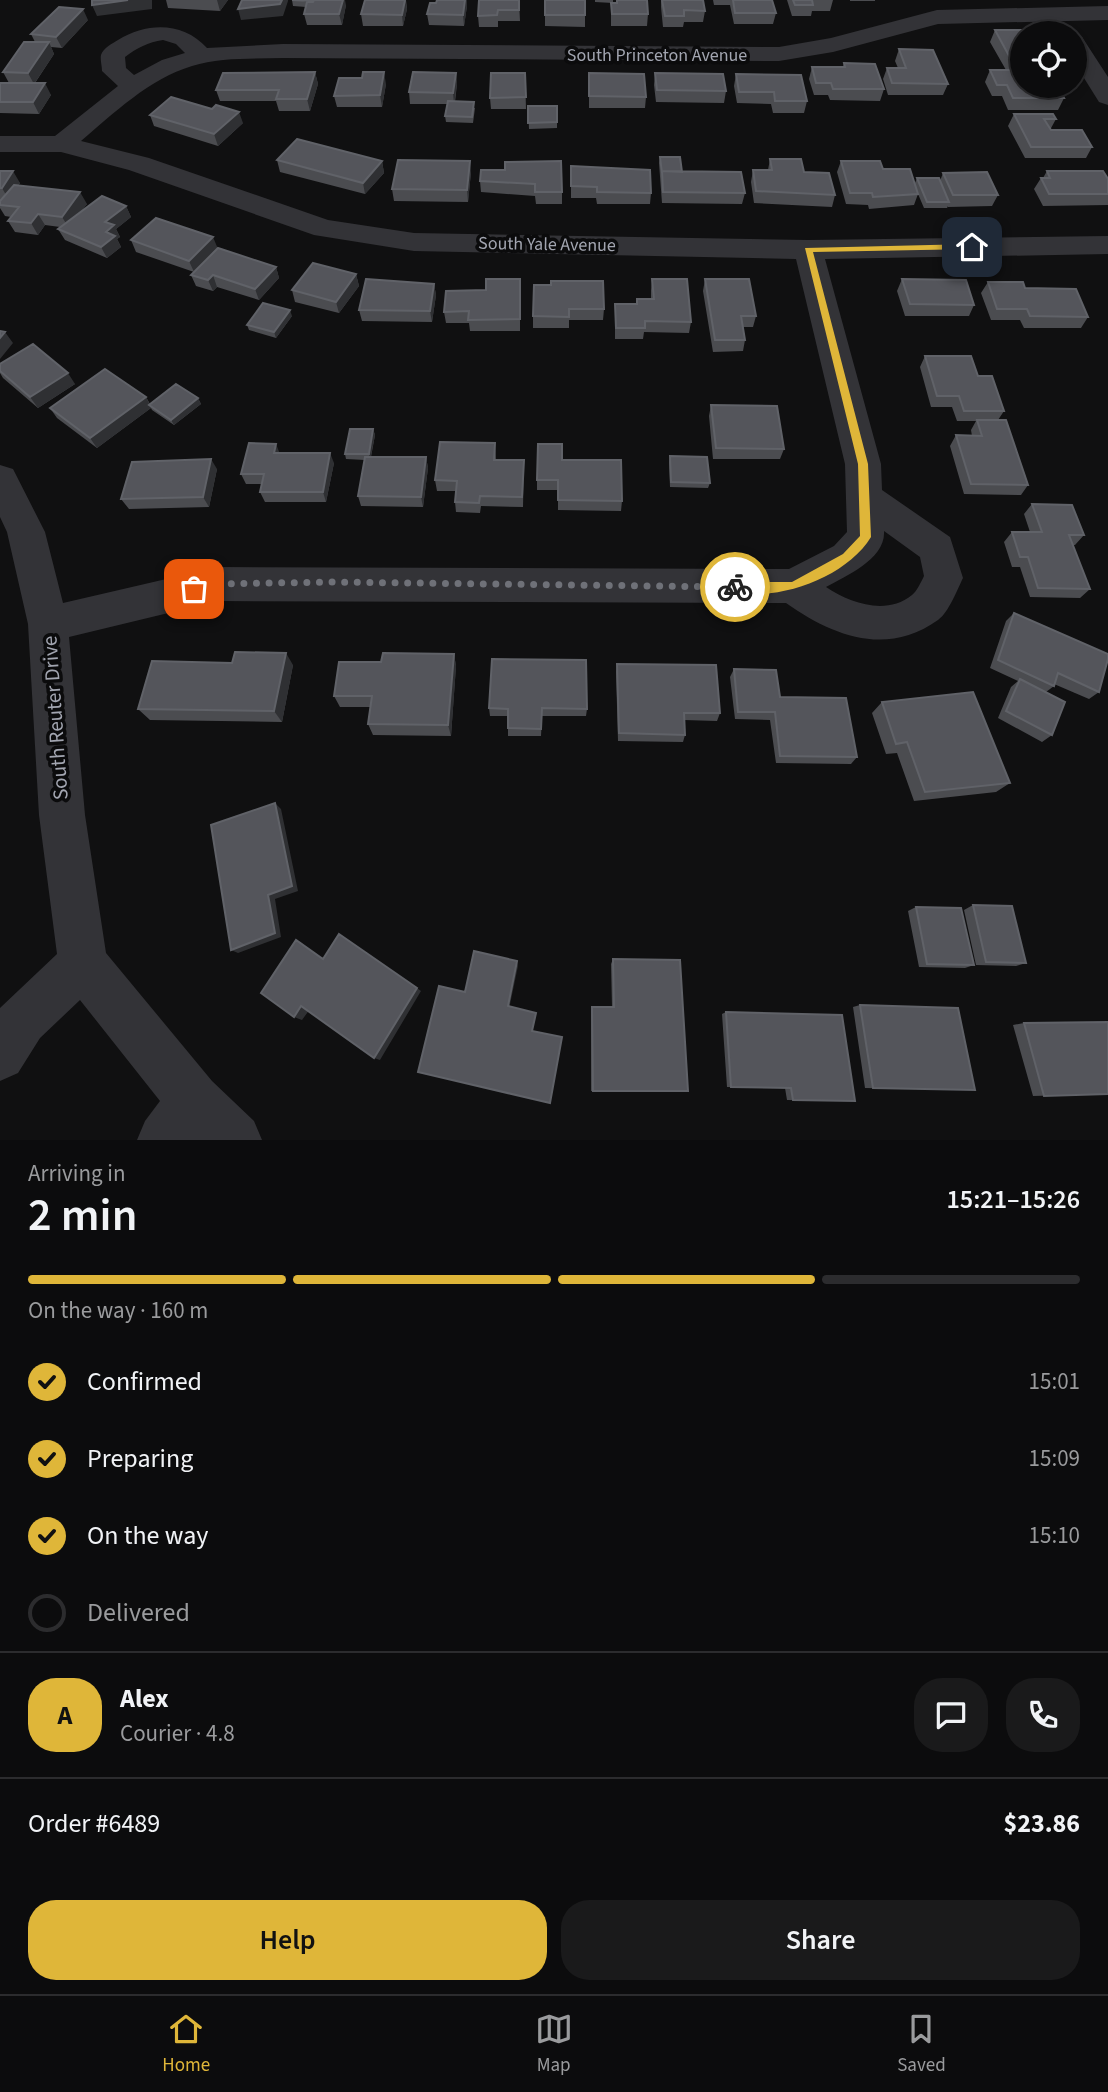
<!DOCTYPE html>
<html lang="en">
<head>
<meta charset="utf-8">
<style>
  body { margin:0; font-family:"Source Sans 3",sans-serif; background:#1a1a1b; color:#f1f3f6; height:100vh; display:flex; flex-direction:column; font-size:26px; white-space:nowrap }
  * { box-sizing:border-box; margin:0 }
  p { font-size:23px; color:#9a9b9d }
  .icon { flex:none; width:38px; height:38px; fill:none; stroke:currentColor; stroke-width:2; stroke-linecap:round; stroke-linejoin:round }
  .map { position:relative; height:1140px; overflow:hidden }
  .sheet { display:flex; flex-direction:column; background:#0c0c0d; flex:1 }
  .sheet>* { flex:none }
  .buttons { position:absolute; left:1010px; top:21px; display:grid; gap:14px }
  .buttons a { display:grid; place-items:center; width:77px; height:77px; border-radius:50%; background:#0c0c0d; box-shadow:0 4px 10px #0003,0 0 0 2px #2c2c2e; font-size:35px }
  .pin { position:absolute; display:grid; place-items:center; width:60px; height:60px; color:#fff; margin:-30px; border-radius:14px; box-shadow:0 4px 10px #0006 }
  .courier { position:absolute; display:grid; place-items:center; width:70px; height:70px; margin:-35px; border:5px solid #dfb639; border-radius:50%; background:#fff; color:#222; box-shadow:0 2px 9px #0007 }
  .headline em { font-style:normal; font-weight:600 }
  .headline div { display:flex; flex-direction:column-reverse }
  .headline { display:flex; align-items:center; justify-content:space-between; height:119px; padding:0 28px }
  h1 { font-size:46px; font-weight:600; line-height:52px }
  .bar { display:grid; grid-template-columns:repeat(4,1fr); gap:10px 7px; align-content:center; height:84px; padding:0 28px }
  .bar i { height:9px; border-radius:5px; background:#2c2c2e }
  .bar .current { background:#dfb639 }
  .bar p { grid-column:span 4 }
  .line { display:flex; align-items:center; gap:18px; padding:0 28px; border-top:2px solid #2c2c2e }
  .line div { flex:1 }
  .round { display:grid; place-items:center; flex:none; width:74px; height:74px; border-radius:28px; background:#1a1a1b }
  ol { padding:0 28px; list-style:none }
  li { display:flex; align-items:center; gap:21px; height:77px }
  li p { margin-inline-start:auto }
  li .icon { padding:7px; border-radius:50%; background:#dfb639; color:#111; stroke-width:4 }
  li:last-child { color:#9a9b9d }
  li i { width:38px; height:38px; border:4px solid #2c2c2e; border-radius:50% }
  .primary-button { display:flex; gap:14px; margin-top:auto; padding:14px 28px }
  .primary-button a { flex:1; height:80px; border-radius:28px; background:#dfb639; color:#111; font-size:28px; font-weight:600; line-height:80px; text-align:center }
  .primary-button a+a { background:#1a1a1b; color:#f1f3f6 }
  .menu { display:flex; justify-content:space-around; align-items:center; height:98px; border-top:2px solid #2c2c2e; background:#0c0c0d; font-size:19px; color:#9a9b9d }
  .menu a { display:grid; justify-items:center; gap:4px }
  .menu .current { color:#dfb639 }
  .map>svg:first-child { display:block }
</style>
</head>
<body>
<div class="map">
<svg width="1108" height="1140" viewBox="0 0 1108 1140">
  <rect width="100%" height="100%" fill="#101011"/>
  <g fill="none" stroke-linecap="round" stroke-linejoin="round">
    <path fill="#333337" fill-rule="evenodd" d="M1108,6V20L938,24L833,52L779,61L283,58C253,59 220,57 192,66C149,79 114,113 81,141L149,158L328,220L414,233L808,240L1108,236V254L825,259L881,464L882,490L950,537L963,578C957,590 949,612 938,620C886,657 833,636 786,603L218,601L69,637L85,815L106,953L212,1081L254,1121L262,1140H137L145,1121L160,1101L80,1000L40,1038L18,1073L0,1081V1008L57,954L39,815L28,624L7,532L0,517V465L13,469L45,532L63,603L218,567L789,569L834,546L847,532L845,464L796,259L414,251L314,235L129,170L61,152H0V136H55L118,86L102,71C102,66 100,59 101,55C103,48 113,43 118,40C148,22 183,22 207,48L283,44L779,47L831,38L937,10ZM163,40L176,44L185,53L162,60L134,75L126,68L125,57C137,48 148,42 163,40ZM884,531L920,557L924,576C921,582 917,591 912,595C886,616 850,603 826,587C846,576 886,559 884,531Z
      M1074,35L1082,37L1108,77V105L1099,102L1074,62Z"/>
  </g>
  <path fill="#4b4c50" d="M166,0H228L220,11L168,8Z
    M292,0L346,5L342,25H307L304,14L306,7L293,6Z
    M365,0H406L407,9L403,26H363L361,14Z
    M437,0H467V6L464,26L429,25L427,14L436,3Z
    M519,0L520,21H498V27H479L478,16Z
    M545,0H585V27L545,26Z
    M595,0H613V3L595,2Z
    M616,0H647L648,14L647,26H611V3H616Z
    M661,0H703L705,11L703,22H684L683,27H663L661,7Z
    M713,0H772L776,13L773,24H734L730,5H714Z
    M787,0H833L830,11H812L811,16H792Z
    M850,0H875V1H850Z
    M88,20L62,48L51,47L54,54L35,83L51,95L39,114L0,113V83H9L3,72L35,42L31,34Z
    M995,30L1022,33V77H1021L1022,80L1064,98L1058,110H1008L1002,96H992L985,82L990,70H1006L990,42Z
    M899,49L948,84L943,95H888L883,79L887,68H898L895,61Z
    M844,63L884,89L880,101L830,100L828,95H814L809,79L812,67H843Z
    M315,72L318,84L310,111H279L276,101H220L216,90Z
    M456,73L457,84L455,102L475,108L473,123L446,122L445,116L447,104H410L409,92Z
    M525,73L526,109H491L490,98Z
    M589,73L646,97L645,108H589Z
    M655,73L726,91L724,103L656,102L654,85Z
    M736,74L807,101L804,113H773L771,104L737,103L734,86Z
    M386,84L382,107H337L334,96Z
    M528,106H557V128L529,129Z
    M1014,114L1056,119L1050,130L1092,147L1086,158H1025L1008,126Z
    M150,115L243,123L218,146L154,126Z
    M660,157L682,172L745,193L742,204L662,203L659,163Z
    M770,159L804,172L835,195L832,207L754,203L751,182L753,170H768Z
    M277,160L382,161L384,173L365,194L280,172Z
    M841,161L883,169L915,183L917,178L940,181L943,173L998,195L992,206L948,207V206L947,208H924L918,194L914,205L869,209L868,205L846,204L837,172Z
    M571,166L651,193L650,204H597L596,198H571Z
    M505,170L562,192V204H536L535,196L481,192L480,181Z
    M0,171L20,183L18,186L87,204L80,212L126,206L131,217L116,229L120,237L117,239L121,247L107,258L65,240L58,229L60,227L45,225L38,235L15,232L8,221L11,217L5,216L0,208V201L2,200H0Z
    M1047,171L1108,179V205L1043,206L1034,189L1041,178H1043Z
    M471,172L468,202L394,201L392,189Z
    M131,240L218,248L276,267L279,278L259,300L217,287L213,291L196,286L191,275L194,272L136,252Z
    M356,274L359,286L339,313L295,302L292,290Z
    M520,279V331H470L469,323H446L444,312L486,290Z
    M652,279L691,322L689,333L644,332L643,339H615V304H636L637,299H651V290Z
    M705,279L756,316L753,327H743L745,340L743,351L713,352L703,291Z
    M902,279L974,305L969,316H905L897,291Z
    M988,282L1025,288L1088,317L1081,328H1024L1020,320H991L981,293Z
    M434,284L436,295L432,322L362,321L359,310Z
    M551,285L604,309L603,320H569V328H533V316Z
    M292,316L276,338L249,330L247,325Z
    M925,356L978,376L1004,411L998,420L1028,485L1021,495L964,494L950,446L956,435L972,436L971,430L976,421H957L952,407H931L920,367Z
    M0,364L75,384L38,408L3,378L0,373Z
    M146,397L150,404L198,398L201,404L174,425L152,410L151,408L97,448L57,418L50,408Z
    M711,405L784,449L780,459H713L709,416Z
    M373,429L375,435L371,457H426L428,468L423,507L361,506L358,496L365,460L346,459L345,454Z
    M495,443L496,460H524L523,507L481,506L480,513L456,512L455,502L456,491H437L435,480Z
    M280,453L334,463L326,502H265L260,492L262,484H246L241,474Z
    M670,456L710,483L708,488L670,487L669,462Z
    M562,460L622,501L621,511L558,510V490H537V480Z
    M217,469L209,507L129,509L121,499Z
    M1032,504L1084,535L1075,545H1073L1090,589L1080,598L1030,597L1020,567H1012L1004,542L1012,532H1030L1024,514Z
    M1014,613L1099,692L1089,699L1054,684V686L1046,692L1052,735L1042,742L998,718L1011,687L1018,681L990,668L1006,621Z
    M454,654L456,666L451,736L373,735L368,724L371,707H340L334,696L381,662Z
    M232,663L293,665L282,722L150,720L138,709Z
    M617,664L720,713L717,721L684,720L685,735L683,742L618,741L616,672Z
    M734,669L780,697L857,757L851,764L776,763L770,720L735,719L730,677Z
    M882,702L1010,783L996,792L914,801L897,753L886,754L872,713Z
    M489,708L587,709L586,716H542L541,736H508V716H490Z
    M973,905L1026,963L1016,966L976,965L964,910Z
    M916,907L974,965L965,968L919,967L908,911Z
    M613,959L688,1091H591V1010L592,1007H612L611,964Z
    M860,1005L965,1090L865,1088L853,1007Z
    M726,1012L855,1101L787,1100L785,1088L727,1087L722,1014Z
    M1024,1023L1108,1094L1033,1096L1013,1025Z"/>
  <path fill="#2f3033" d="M128,0H152V9L97,16L92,5Z
    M217,0H228L220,11Z
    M282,0H288V1L283,16L241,20L238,9Z
    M343,0H345L346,5L342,25L339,14Z
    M405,0L407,9L403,26L402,15Z
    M465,0H467V6L464,26L463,15Z
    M83,9L88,20L62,48L56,37Z
    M49,42L54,54L34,84L28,73Z
    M315,72L318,84L310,111L307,99Z
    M384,72L386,84L382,107L380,95Z
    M456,73L457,84L454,104L453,93Z
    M45,83L51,95L39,114L33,102Z
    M239,112L243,123L218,146L214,134Z
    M382,161L384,173L365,194L363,183Z
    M470,161L471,172L468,202L467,190Z
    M13,171L20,183L9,200L2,188Z
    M80,192L87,204L69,228L62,217Z
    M126,206L131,217L116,229L120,237L117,239L121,247L107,258L101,247L106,232L105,222Z
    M38,214L45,225L38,235L31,223Z
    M213,237L218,249L194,272L189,261Z
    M276,267L279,278L259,300L255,289Z
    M356,274L359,286L339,313L336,302Z
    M213,275L217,287L213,291L208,280Z
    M434,284L436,295L432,322L430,311Z
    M290,310L292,316L276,338L274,332Z
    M5,332L13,343L0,359V338Z
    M68,373L75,384L38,408L30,397Z
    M146,397L151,407L149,405L151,408L97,448L90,438Z
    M198,398L201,404L174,425L171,420Z
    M373,429L375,435L370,460L369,454Z
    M276,444L280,454L274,453Z
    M330,453L334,463L326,502L323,492Z
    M426,457L428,468L423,507L421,497Z
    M211,459L217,469L209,507L203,497Z
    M286,653L293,665L282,722L274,711Z
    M454,654L456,666L451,736L448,725Z
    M275,803L281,809L298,891L275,899L281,937L238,953L231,950L268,895Z
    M517,961L518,966L509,1009L508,1006Z
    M417,988L421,991L380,1060L374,1058Z
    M301,1006L310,1009L302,1020L294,1017Z"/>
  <path fill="#54555b" stroke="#606268" stroke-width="2" d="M92,0H128L92,5Z
    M242,0H282L280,4L238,9Z
    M292,0H313V1Z
    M314,0H343L339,14H304L307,2H313Z
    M365,0H405L402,15L361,14Z
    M437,0H465L463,15L427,14L430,3H436Z
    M479,0H519V10H498L497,15L478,16Z
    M545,0H585V15H545Z
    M617,0H647L648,14H612L611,3H617Z
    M662,0H703L705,11L684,10V16H665Z
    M733,0H772L776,13H735Z
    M793,0H812L813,5H795Z
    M59,7L83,9L56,37L31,34Z
    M995,30H1023L1025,33H1022V65H1014Z
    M24,42H49L28,73L3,72Z
    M899,49L933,50L948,84L892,83L887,68H906Z
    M844,63L875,64L884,89H833L831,83H816L812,67H845Z
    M990,70H1017L1022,80V86H1057L1064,98H1013L1007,85H997Z
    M315,72L307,99H276L279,90H216L223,73Z
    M363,72H384L380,95L334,96L339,78H362Z
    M413,72L456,73L453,93L409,92Z
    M491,73H525L526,97L490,98Z
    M589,73L644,74L646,97L589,96Z
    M655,73L723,74L726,91L657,90Z
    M736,74L801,75L807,101H775L774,92H739Z
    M0,83H45L33,102H0Z
    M171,97L212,109L216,105L239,112L214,134L150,115Z
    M448,101L474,102L472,117L445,116Z
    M528,106H557V122L528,123Z
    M1014,114H1053L1056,119H1044L1051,130H1082L1092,147H1031Z
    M297,139L382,161L363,183L277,160Z
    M660,157H680L682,172L662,171V173Z
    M770,159H801L804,172L829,173L835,195L756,191L753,170H772Z
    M398,160L470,161L467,190L392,189Z
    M561,161L562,192H535V184L480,181L481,170H505V162Z
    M841,161H880L883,169H910L918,194L873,197L872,193H850Z
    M571,166L650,170L651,193L597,192V187L571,186Z
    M0,171H13L2,188H0Z
    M662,171L741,172L745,193L663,192Z
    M1047,171H1103L1108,179V194H1049L1041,178H1050Z
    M987,172L998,195H953L943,173Z
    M917,178H939L949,202H927Z
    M14,185L80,192L62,217L38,214L31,223L8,221L19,207L0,205V201Z
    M102,196L126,206L105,222L114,225L106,232L115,236L101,247L58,229Z
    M156,218L213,237L189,261L131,240Z
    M218,248L276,267L255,289L213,275L208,280L191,275Z
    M313,263L356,274L336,302L292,290Z
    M366,279L434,284L430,311L359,310Z
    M486,279H520V319L468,320L469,311L444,312L446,291L486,290Z
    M652,279H687L691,322L645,321V328H616L615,304H637V299H654Z
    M705,279H749L756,316H741L745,340H715Z
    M902,279L966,280L974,305L910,304Z
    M551,281H603L604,309H569V317L533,316L534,285H551Z
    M988,282H1023L1025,288L1076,289L1088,317L1030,316L1027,309H997Z
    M263,303L290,310L274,332L247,325Z
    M0,331L5,332L0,338Z
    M33,344L68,373L30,397L0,371V364Z
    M925,356H971L978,376H992L1004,411H964L959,396H937Z
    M105,369L146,397L90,438L50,408Z
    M176,384L198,398L171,420L149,405Z
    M711,405L777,406L784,449L716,448Z
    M977,420H1006L1028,485L971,484L956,435L982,436Z
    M350,429H373L369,454H345Z
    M440,442L495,443L494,460H524L522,497L480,496L479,503L455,502L457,481L435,480Z
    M249,443L276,444L274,453H330L323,492H260L264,474H241Z
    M538,444H562V460H621L622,501L558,500V480H537Z
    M670,456L707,457L710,483L671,482Z
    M365,457H426L421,497L358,496Z
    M211,459L203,497L121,499L132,462Z
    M1032,504L1072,505L1084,535H1069L1090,589L1038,588L1028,557H1020L1012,532H1042Z
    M1014,613L1108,654V659L1099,692L1058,673L1054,686L998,660Z
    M235,652L286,653L274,711L138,709L152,661L232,663Z
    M383,653L454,654L448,725L368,724L372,696H334L339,662H381Z
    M492,659L586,660L587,709L542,708L541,729L508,728V709L489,708Z
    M617,664L716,665L720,713H684L685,735L619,733Z
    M734,669L776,670L780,697L846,698L857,757L780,756L775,712H738Z
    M1020,679L1065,702L1052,735L1006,711Z
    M973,692L1010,783L925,792L907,742L896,744L882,702Z
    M275,803L292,886L268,895L275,933L231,950L211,825Z
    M973,905L1012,906L1026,963L986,962Z
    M916,907L961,908L974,965L927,964Z
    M339,934L417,988L374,1058L301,1006L294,1017L261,993L296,940L323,959Z
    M474,951L517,961L508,1006L536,1013L532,1031L562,1037L550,1103L418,1072L439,986L465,992Z
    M613,959L680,960L688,1091H593L592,1007H614Z
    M860,1005L958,1008L975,1090L873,1088Z
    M726,1012L842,1015L855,1101L793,1100L791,1088L731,1087Z
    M1108,1022V1094L1044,1096L1024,1023Z"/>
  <path fill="#dfb639" d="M972,244L975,249L813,252L868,464L871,537C846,578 776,603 731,591V584L735,582H792L843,554L860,536L858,464L805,248Z"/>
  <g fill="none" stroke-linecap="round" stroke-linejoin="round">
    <path stroke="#6f7178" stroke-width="7" stroke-dasharray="0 12.6" d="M194,589L218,584L329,582L735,587"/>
  </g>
  <g text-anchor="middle" stroke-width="7" stroke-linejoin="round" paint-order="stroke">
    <g font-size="18" fill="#a2a5b0" stroke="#0b0b0c">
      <text x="657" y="61">South Princeton Avenue</text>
      <text transform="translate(547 244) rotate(1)" y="6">South Yale Avenue</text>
    </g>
    <g font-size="21" fill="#a2a5b0" stroke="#0b0b0c">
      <text transform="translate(55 718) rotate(-94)" y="7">South Reuter Drive</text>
    </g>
  </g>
</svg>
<div class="buttons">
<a><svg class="icon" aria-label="locate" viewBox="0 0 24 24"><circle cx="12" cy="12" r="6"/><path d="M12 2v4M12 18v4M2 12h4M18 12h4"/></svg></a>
</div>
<div class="pin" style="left:194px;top:589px;background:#ea580c"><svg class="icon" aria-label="bag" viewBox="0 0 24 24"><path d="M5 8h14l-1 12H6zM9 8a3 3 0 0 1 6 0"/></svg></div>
<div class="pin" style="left:972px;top:247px;background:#1f2937"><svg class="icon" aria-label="home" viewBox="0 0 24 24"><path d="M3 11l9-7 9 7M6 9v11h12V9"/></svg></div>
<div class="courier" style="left:735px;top:587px"><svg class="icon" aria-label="bike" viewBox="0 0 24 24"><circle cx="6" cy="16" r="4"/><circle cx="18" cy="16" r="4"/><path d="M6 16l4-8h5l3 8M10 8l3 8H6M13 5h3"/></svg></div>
</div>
<section class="sheet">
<div class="headline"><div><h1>2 min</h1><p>Arriving in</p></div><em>15:21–15:26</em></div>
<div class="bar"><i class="current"></i><i class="current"></i><i class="current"></i><i></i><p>On the way · 160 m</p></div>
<ol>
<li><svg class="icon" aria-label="check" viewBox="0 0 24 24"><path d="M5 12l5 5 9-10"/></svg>Confirmed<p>15:01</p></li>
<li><svg class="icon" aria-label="check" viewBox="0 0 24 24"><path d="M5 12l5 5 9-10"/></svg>Preparing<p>15:09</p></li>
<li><svg class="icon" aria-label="check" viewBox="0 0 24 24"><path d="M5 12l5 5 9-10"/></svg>On the way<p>15:10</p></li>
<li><i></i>Delivered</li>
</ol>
<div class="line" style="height:126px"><b class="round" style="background:#dfb639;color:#111">A</b><div><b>Alex</b><p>Courier · 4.8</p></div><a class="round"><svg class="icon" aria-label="chat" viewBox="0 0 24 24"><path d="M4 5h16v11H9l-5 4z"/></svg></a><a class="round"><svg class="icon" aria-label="phone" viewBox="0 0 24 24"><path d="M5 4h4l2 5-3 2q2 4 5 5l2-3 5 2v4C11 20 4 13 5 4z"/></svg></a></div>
<div class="line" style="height:91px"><div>Order #6489</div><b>$23.86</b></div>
<div class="primary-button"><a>Help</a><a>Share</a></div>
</section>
<nav class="menu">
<a class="current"><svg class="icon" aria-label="home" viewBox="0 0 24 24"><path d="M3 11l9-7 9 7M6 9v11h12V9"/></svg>Home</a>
<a><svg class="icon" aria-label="map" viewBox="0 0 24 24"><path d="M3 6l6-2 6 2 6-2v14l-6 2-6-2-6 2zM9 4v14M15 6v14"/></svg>Map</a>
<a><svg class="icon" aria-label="saved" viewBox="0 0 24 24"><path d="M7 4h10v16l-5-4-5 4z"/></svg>Saved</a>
</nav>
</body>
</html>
